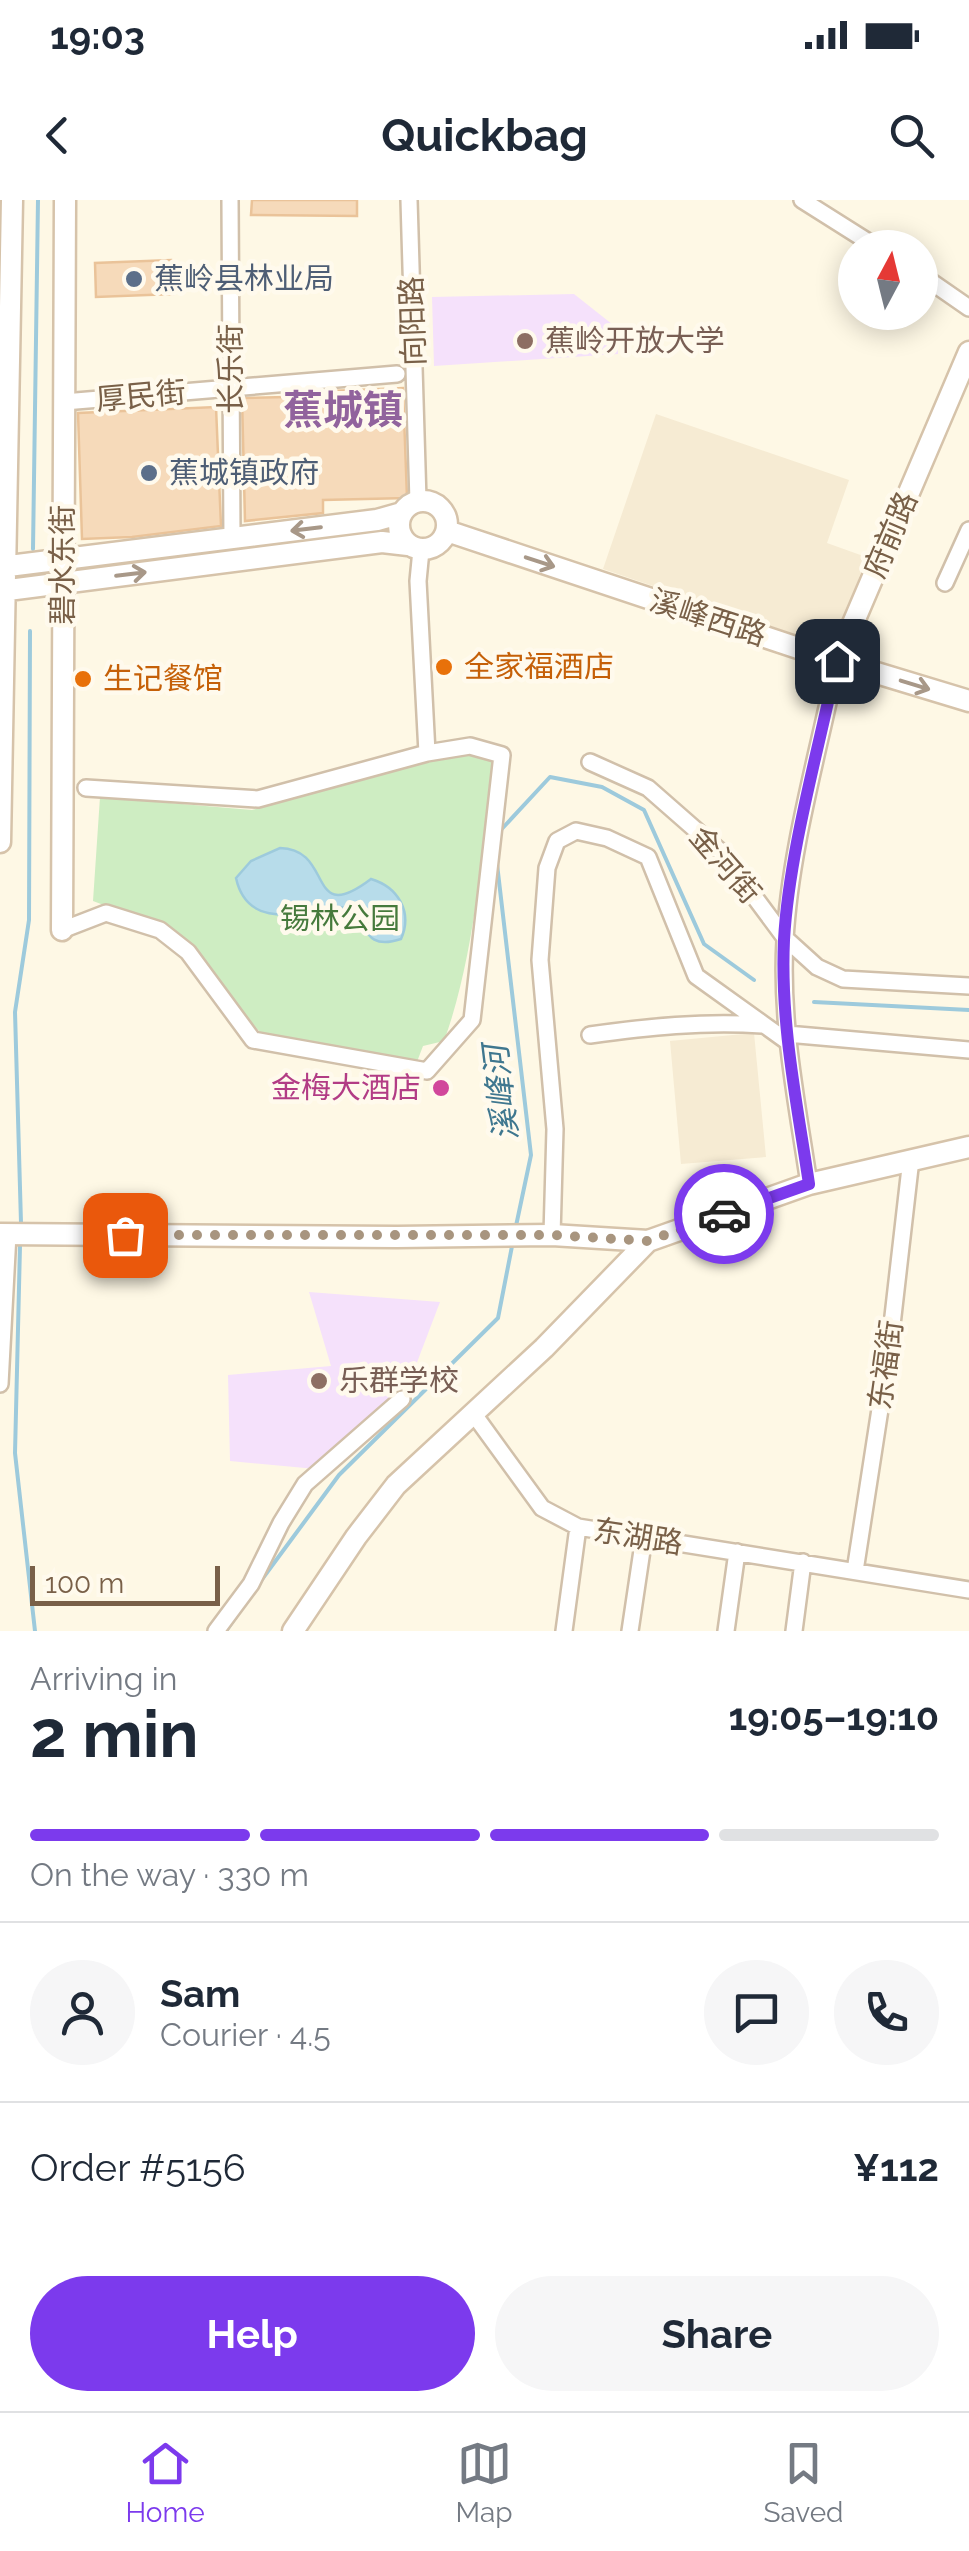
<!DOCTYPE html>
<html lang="en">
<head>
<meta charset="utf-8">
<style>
  body { margin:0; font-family:Raleway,"Noto Sans SC",sans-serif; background:#f6f6f7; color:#1f2937; height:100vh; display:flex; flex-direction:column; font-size:38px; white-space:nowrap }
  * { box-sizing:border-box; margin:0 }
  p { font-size:32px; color:#747a83 }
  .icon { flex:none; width:55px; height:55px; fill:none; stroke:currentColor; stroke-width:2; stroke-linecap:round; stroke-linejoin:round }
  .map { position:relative; height:1431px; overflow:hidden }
  .panel { display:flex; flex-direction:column; background:#fff; flex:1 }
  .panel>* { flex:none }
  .needle { width:65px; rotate:7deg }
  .buttons { position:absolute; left:838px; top:30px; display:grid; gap:20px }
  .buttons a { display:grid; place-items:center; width:100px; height:100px; border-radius:50%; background:#fff; box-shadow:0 5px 25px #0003; font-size:50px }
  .scale { position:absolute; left:30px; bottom:25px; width:190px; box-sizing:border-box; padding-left:10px; border:5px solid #796048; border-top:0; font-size:28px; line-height:35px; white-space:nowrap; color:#796048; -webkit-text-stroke:8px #fffaed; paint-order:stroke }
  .pin { position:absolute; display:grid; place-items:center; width:85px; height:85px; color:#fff; margin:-42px; border-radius:20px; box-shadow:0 5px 15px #0006 }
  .courier { position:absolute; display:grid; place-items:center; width:100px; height:100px; margin:-50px; border:8px solid #7c3aed; border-radius:50%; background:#fff; color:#222; box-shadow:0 2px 12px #0007 }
  .summary em { font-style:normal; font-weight:700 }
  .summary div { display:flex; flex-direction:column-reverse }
  .summary { display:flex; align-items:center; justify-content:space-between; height:170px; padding:0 30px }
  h1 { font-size:65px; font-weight:700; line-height:75px }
  .bar { display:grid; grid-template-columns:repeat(4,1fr); gap:15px 10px; align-content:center; height:120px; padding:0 30px }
  .bar i { height:12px; border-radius:8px; background:#e0e1e3 }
  .bar .on { background:#7c3aed }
  .bar p { grid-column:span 4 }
  .line { display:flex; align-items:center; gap:25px; padding:0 30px; border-top:2px solid #e0e1e3 }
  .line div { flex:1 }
  .round { display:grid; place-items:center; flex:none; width:105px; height:105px; border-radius:52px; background:#f6f6f7 }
  .button { display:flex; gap:20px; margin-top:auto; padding:20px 30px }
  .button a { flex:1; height:115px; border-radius:60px; background:#7c3aed; color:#fff; font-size:40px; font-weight:700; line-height:115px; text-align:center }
  .button a+a { background:#f6f6f7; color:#1f2937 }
  .status { display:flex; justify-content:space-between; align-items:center; height:70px; padding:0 50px; background:#fff; direction:ltr }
  .status svg { height:28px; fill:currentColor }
  header { display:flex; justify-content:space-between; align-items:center; height:130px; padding:0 30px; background:#fff; font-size:45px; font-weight:700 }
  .tabs { display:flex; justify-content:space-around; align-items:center; height:140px; border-top:2px solid #e0e1e3; background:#fff; font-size:28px; color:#747a83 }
  .tabs a { display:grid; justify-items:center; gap:5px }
  .tabs .on { color:#7c3aed }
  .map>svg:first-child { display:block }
</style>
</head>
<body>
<div class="status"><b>19:03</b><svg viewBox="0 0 49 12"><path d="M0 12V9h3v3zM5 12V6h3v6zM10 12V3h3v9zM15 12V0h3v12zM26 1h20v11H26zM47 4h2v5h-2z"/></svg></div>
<header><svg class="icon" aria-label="back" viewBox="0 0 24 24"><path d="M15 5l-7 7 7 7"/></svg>Quickbag<svg class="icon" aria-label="search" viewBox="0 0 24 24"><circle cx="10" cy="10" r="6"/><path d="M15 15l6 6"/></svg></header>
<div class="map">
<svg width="969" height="1431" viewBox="0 0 969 1431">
  <rect width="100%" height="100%" fill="#fef8e5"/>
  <path fill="#f6ebd3" d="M656,214L849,280L827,343L866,357L835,448L603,369Z
    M754,833L766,957L681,964L670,841Z"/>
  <path fill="#f5e1fb" d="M574,94L617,128L618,154L434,166L432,97Z
    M309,1092L440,1102L408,1186L316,1269L230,1261L228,1175L331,1166Z"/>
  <path fill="#ceedc2" d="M455,553L494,559C481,652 476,753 444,841L423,846L415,867L261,833L223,791L154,724L93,701L100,597L252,610Z"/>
  <path fill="#b7dcea" stroke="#9dcadc" stroke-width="2.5" d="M280,648C335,649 306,728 371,679C398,687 413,712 401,739C356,754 370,710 340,707C335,706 330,709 325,710C288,716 246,724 236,678L251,661Z"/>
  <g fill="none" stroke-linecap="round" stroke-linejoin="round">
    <path stroke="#9dcadc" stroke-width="4" d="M33,349L38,0
      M499,632L550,577L602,587L644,610L704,744L754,780
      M497,664L531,955L516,1026
      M814,802L969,810
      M21,1023L15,812L29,720L30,431
      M20,1046L15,1253L35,1431
      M260,1382L339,1275L498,1118L513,1041
      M226,1431L237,1415"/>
  </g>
  <path fill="#f6daba" stroke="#eac399" stroke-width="2.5" d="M252,0H357V16L251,15Z
    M171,60L173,94L96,97L95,63Z
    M403,188L407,298L323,300V313L245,321L242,198L331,196V191Z
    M216,207L221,326L132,337L82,339L78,213Z"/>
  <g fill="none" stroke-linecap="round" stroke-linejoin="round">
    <defs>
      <path id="street" d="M230,0L232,338
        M409,0L418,301
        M802,0L878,48
        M920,74L969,108
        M64,202L397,174
        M421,350L418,381L427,553
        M945,383L969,330
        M590,562L648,588L721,652L785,738L817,767L843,779L969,786
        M62,730L106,713L160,730L188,752L253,840L427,871L472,820L502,555L470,546L427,553L258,599L86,588
        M787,834L969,850
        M590,835C648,827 703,821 762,825
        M809,984C797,903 780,822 785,740C790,648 819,551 837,461
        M552,1035L555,929L540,760L547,668L557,641L576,631L607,638L648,657L696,776L788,842
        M0,1184L8,1034
        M473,1213L542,1308L578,1327L969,1390
        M855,1371L889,1151L911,959
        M216,1431L251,1384L281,1323L305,1284L402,1199
        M564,1431L578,1327
        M630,1431L644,1337
        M726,1431L737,1352
        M794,1431L803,1362"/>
      <path id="secondary" d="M399 325a24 24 0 1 1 48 0a24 24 0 1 1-48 0Z
        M447,331L837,461L969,501
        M0,367L377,320L402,313
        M0,391L382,342L408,345
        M837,461L969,152
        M0,642L12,0
        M62,730L65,0
        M0,1034L397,1037L552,1035L648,1041L809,984L969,947
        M293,1431L356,1337L396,1285L544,1148L648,1041"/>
    </defs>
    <use href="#street" stroke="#d1c0aa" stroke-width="20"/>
    <use href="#secondary" stroke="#d6c3aa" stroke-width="25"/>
    <use href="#street" stroke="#fff" stroke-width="15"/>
    <use href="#secondary" stroke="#fff" stroke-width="20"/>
  </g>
  <defs><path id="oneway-shaft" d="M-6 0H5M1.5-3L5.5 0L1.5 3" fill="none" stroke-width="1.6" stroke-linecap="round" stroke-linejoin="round" transform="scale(2.5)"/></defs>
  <g stroke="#a89888">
    <use href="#oneway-shaft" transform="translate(306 329) rotate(173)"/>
    <use href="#oneway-shaft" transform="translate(540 362) rotate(18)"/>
    <use href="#oneway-shaft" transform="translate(131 374) rotate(-7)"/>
    <use href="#oneway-shaft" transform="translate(915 485) rotate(17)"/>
  </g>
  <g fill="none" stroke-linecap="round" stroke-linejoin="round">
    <path stroke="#a8957f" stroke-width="10" stroke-dasharray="0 18" d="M125,1035H552L648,1041L724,1014"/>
    <path stroke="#7c3aed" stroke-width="12" d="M724,1014L809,984C797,903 780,822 784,740C789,652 819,548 837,461"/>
  </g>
  <g fill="#5c6f8a" stroke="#fffaed" stroke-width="4">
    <circle cx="134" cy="79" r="10"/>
    <circle cx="149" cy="273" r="10"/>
  </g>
  <g fill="#8d6e63" stroke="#fffaed" stroke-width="4">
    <circle cx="525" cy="141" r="10"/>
    <circle cx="319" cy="1181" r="10"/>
  </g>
  <g fill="#e8710a" stroke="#fffaed" stroke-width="4">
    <circle cx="444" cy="467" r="10"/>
    <circle cx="83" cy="479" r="10"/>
  </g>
  <circle fill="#d1479c" stroke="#fffaed" stroke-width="4" cx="441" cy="888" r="10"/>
  <g text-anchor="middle" stroke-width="9" stroke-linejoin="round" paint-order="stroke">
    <g font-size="30" fill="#4e5e75" stroke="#fffaed" text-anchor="start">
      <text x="154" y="89">蕉岭县林业局</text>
      <text x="169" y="283">蕉城镇政府</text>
    </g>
    <g font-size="30" fill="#796048" stroke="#fffaed">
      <text transform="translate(413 121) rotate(-92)" y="10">向阳路</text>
      <text transform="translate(231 169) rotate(-90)" y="10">长乐街</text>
      <text transform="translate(141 196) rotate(-5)" y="10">厚民街</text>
      <text transform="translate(891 335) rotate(-67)" y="10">府前路</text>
      <text transform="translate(63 365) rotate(-90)" y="10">碧水东街</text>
      <text transform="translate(708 418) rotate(18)" y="10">溪峰西路</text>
      <text transform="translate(725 665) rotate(49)" y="10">金河街</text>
      <text transform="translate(886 1165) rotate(-82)" y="10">东福街</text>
      <text transform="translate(638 1337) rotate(9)" y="10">东湖路</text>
    </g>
    <g font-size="30" fill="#785e54" stroke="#fffaed" text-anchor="start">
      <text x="545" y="151">蕉岭开放大学</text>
      <text x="339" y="1191">乐群学校</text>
    </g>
    <g font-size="30" fill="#c56008" stroke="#fffaed" text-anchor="start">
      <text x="464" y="477">全家福酒店</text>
      <text x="103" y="489">生记餐馆</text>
    </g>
    <g font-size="30" fill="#467a3c" stroke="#fffaed">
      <text x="340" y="729">锡林公园</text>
    </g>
    <g font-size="30" fill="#b23c85" stroke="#fffaed" text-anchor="end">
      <text x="421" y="898">金梅大酒店</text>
    </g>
    <g font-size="32" font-style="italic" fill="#3f778f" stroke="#fffaed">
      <text transform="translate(501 893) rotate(-97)" y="11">溪峰河</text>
    </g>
    <g font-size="40" font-weight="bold" fill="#91639d" stroke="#fffaed">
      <text x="343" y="224">蕉城镇</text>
    </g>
  </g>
</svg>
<div class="buttons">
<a><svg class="needle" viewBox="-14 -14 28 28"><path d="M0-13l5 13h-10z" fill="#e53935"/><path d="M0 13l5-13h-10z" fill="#747a83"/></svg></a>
</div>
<div class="scale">100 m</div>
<div class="pin" style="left:125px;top:1035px;background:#ea580c"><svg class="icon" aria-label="bag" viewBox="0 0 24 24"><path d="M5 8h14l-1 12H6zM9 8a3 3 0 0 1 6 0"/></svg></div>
<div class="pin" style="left:837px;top:461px;background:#1f2937"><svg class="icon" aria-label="home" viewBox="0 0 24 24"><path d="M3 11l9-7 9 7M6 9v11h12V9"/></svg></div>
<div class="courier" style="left:724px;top:1014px"><svg class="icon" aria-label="car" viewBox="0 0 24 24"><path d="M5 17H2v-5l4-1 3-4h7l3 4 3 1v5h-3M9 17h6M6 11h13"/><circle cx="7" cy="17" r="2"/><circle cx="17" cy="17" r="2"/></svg></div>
</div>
<section class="panel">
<div class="summary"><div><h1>2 min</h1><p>Arriving in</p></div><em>19:05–19:10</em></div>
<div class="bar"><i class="on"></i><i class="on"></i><i class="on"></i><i></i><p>On the way · 330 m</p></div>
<div class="line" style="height:180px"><a class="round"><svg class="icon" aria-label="person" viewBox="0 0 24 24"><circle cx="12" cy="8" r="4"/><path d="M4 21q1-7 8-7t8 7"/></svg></a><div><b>Sam</b><p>Courier · 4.5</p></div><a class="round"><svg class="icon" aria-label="chat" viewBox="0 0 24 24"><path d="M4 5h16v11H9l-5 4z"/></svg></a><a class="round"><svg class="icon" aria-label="phone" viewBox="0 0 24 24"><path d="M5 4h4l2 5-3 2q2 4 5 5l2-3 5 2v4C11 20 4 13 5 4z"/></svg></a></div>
<div class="line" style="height:130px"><div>Order #5156</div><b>¥112</b></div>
<div class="button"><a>Help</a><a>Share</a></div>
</section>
<nav class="tabs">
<a class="on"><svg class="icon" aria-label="home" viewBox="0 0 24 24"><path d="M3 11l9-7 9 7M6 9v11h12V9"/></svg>Home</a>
<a><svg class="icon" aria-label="map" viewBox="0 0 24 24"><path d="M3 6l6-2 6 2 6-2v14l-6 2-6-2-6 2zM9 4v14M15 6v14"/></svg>Map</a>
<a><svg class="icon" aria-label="saved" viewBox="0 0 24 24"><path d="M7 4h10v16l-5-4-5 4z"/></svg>Saved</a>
</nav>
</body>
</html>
